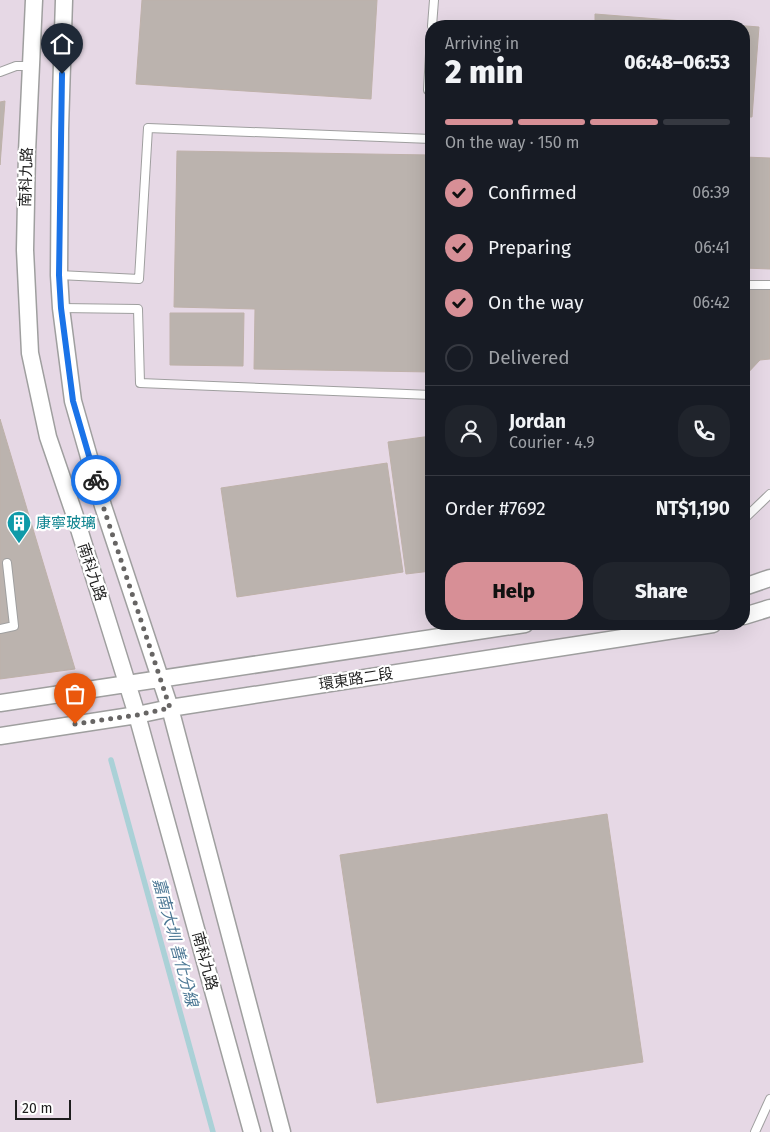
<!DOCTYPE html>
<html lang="en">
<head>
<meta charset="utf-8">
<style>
  body { margin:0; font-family:"Fira Sans","Noto Sans TC",sans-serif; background:#20242c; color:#f1f3f6; height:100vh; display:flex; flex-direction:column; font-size:19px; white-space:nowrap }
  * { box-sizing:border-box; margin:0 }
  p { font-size:16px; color:#9ea1a6 }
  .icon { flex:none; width:28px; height:28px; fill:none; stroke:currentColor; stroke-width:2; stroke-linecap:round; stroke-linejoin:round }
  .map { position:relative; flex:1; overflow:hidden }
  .details { position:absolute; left:425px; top:20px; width:325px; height:610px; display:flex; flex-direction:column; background:#171b24; border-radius:20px; box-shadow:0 5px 20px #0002 }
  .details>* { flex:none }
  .scale { position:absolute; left:15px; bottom:12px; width:56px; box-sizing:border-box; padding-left:5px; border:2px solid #1e1e1e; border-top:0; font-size:14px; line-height:18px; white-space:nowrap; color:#1e1e1e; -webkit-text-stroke:4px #fff; paint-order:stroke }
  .pin { position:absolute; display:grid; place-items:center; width:42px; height:42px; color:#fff; margin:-51px -21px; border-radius:50% 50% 50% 0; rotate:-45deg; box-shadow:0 0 5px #0007 }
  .pin .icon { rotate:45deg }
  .courier { position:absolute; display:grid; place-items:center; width:50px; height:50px; margin:-25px; border:4px solid #1a73e8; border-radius:50%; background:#fff; color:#222; box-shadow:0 1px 6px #0007 }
  .headline em { font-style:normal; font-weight:800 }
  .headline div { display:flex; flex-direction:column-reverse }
  .headline { display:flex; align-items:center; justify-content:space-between; height:85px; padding:0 20px }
  h1 { font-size:32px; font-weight:800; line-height:38px }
  .bar { display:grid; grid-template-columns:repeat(4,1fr); gap:8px 5px; align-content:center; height:60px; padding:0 20px }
  .bar i { height:6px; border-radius:4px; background:#363941 }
  .bar .active { background:#d78f96 }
  .bar p { grid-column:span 4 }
  .line { display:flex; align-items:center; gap:12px; padding:0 20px; border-top:1px solid #363941 }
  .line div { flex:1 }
  .round { display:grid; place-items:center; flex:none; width:52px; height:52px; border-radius:20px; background:#20242c }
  ol { padding:0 20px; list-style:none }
  li { display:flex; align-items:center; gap:15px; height:55px }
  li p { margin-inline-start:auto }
  li .icon { padding:5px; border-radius:50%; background:#d78f96; color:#111; stroke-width:4 }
  li:last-child { color:#9ea1a6 }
  li i { width:28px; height:28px; border:2px solid #363941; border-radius:50% }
  .button { display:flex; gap:10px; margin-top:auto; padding:10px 20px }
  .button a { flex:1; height:58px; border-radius:20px; background:#d78f96; color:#111; font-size:20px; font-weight:800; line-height:58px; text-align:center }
  .button a+a { background:#20242c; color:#f1f3f6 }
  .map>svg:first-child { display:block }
</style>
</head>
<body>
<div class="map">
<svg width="770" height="1132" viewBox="0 0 770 1132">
  <rect width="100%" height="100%" fill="#eeeae5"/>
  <path fill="#e6d8e5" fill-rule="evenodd" d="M0,0H770V1132H0ZM431,26H744V624H431Z"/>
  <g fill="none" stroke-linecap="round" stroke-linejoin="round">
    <path stroke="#aad1d7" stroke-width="5.5" d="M111,760L213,1132"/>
  </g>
  <path fill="#bbb3ae" stroke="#beb1a9" d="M142,0H377L371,99L136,84Z
    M595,14L759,27L752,117H744V26H595Z
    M5,101L0,165V102Z
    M177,151L431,155V372L254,369L255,309L174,307Z
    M744,157L770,158V269L744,268Z
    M744,281L770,282V359L760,360L744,377Z
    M170,313H244L243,366L170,365Z
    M0,419L75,669L0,679Z
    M431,436V571L406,574L388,442Z
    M387,463L403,572L237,597L221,488Z
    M607,814L643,1062L377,1103L340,855Z"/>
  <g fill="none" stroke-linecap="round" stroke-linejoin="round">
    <defs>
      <path id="lane" d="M432,26L434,0
        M431,36L428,90L431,91
        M0,72L16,66H32
        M59,275L139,279L148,128L431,139
        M744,285H770
        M61,308L138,309L140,383L431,395
        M744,519L770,494
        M0,629L14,626L7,563
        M755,1132L770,1099"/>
      <path id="street" d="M34,0L27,152L25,250L30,353L48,437L74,513L137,715L252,1132
        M64,0L60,129L59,275L61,308L73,401L103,506L170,708L282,1132
        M744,587L770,578
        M744,616L770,608
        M0,703L525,624
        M0,736L137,715L170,708L713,624"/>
    </defs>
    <use href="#lane" stroke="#9f9f9f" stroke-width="10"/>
    <use href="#street" stroke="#9f9f9f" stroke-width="19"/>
    <use href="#lane" stroke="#fff" stroke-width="8"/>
    <use href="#street" stroke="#fff" stroke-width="16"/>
  </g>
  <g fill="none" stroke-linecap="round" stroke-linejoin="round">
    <path stroke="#676564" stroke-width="5" stroke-dasharray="0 9" d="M75,724L137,715L170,708L103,506L96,480"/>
    <path stroke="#1a73e8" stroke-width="6" d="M62,74L59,275L61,308L73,401L96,480"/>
  </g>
  <defs>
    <symbol id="building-pin" viewBox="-11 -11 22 30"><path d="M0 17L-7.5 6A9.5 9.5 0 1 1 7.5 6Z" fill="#0f9aa8" stroke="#fff"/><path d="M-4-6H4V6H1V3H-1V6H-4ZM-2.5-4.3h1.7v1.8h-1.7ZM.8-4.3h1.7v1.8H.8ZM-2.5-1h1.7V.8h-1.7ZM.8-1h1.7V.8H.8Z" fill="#fff"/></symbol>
  </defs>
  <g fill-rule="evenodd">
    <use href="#building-pin" x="5" y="509" width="28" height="38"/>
  </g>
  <g text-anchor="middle" stroke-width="4.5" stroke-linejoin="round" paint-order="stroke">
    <g font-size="15" fill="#1e1e1e" stroke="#fff">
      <text transform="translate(26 177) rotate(-88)" y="5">南科九路</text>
      <text transform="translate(92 572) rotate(72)" y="5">南科九路</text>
      <text transform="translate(356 679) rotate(-9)" y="5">環東路二段</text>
      <text transform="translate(205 961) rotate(75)" y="5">南科九路</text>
    </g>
    <g font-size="15" fill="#0d838f" stroke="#fff" text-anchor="start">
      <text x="36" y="528">康寧玻璃</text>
    </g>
    <g font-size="16" font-style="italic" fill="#4d7895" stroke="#fff">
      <text transform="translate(176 942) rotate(75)" y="6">嘉南大圳 善化分線</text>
    </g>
  </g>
</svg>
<div class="scale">20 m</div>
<div class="pin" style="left:75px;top:724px;background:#ea580c"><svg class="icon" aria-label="bag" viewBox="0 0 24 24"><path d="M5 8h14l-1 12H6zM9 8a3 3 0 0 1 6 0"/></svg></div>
<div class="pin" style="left:62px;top:74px;background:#1f2937"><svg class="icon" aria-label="home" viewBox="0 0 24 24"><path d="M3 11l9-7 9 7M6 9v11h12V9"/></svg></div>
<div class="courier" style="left:96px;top:480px"><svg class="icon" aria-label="bike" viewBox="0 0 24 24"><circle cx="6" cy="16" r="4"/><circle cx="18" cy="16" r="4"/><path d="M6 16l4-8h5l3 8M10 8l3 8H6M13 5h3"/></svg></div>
<section class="details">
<div class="headline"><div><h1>2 min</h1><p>Arriving in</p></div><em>06:48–06:53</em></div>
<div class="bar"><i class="active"></i><i class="active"></i><i class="active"></i><i></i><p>On the way · 150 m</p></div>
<ol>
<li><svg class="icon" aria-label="check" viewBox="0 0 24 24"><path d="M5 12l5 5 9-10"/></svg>Confirmed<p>06:39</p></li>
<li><svg class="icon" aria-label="check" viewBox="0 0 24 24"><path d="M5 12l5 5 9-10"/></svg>Preparing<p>06:41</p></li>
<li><svg class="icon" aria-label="check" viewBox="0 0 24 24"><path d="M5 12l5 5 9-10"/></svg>On the way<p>06:42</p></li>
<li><i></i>Delivered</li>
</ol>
<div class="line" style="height:90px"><a class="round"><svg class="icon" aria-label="person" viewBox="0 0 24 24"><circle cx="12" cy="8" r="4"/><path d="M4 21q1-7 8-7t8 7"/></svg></a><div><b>Jordan</b><p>Courier · 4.9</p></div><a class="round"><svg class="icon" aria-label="phone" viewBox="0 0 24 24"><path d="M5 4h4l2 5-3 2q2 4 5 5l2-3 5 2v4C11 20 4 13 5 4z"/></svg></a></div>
<div class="line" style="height:65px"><div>Order #7692</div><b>NT$1,190</b></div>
<div class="button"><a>Help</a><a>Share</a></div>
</section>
</div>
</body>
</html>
